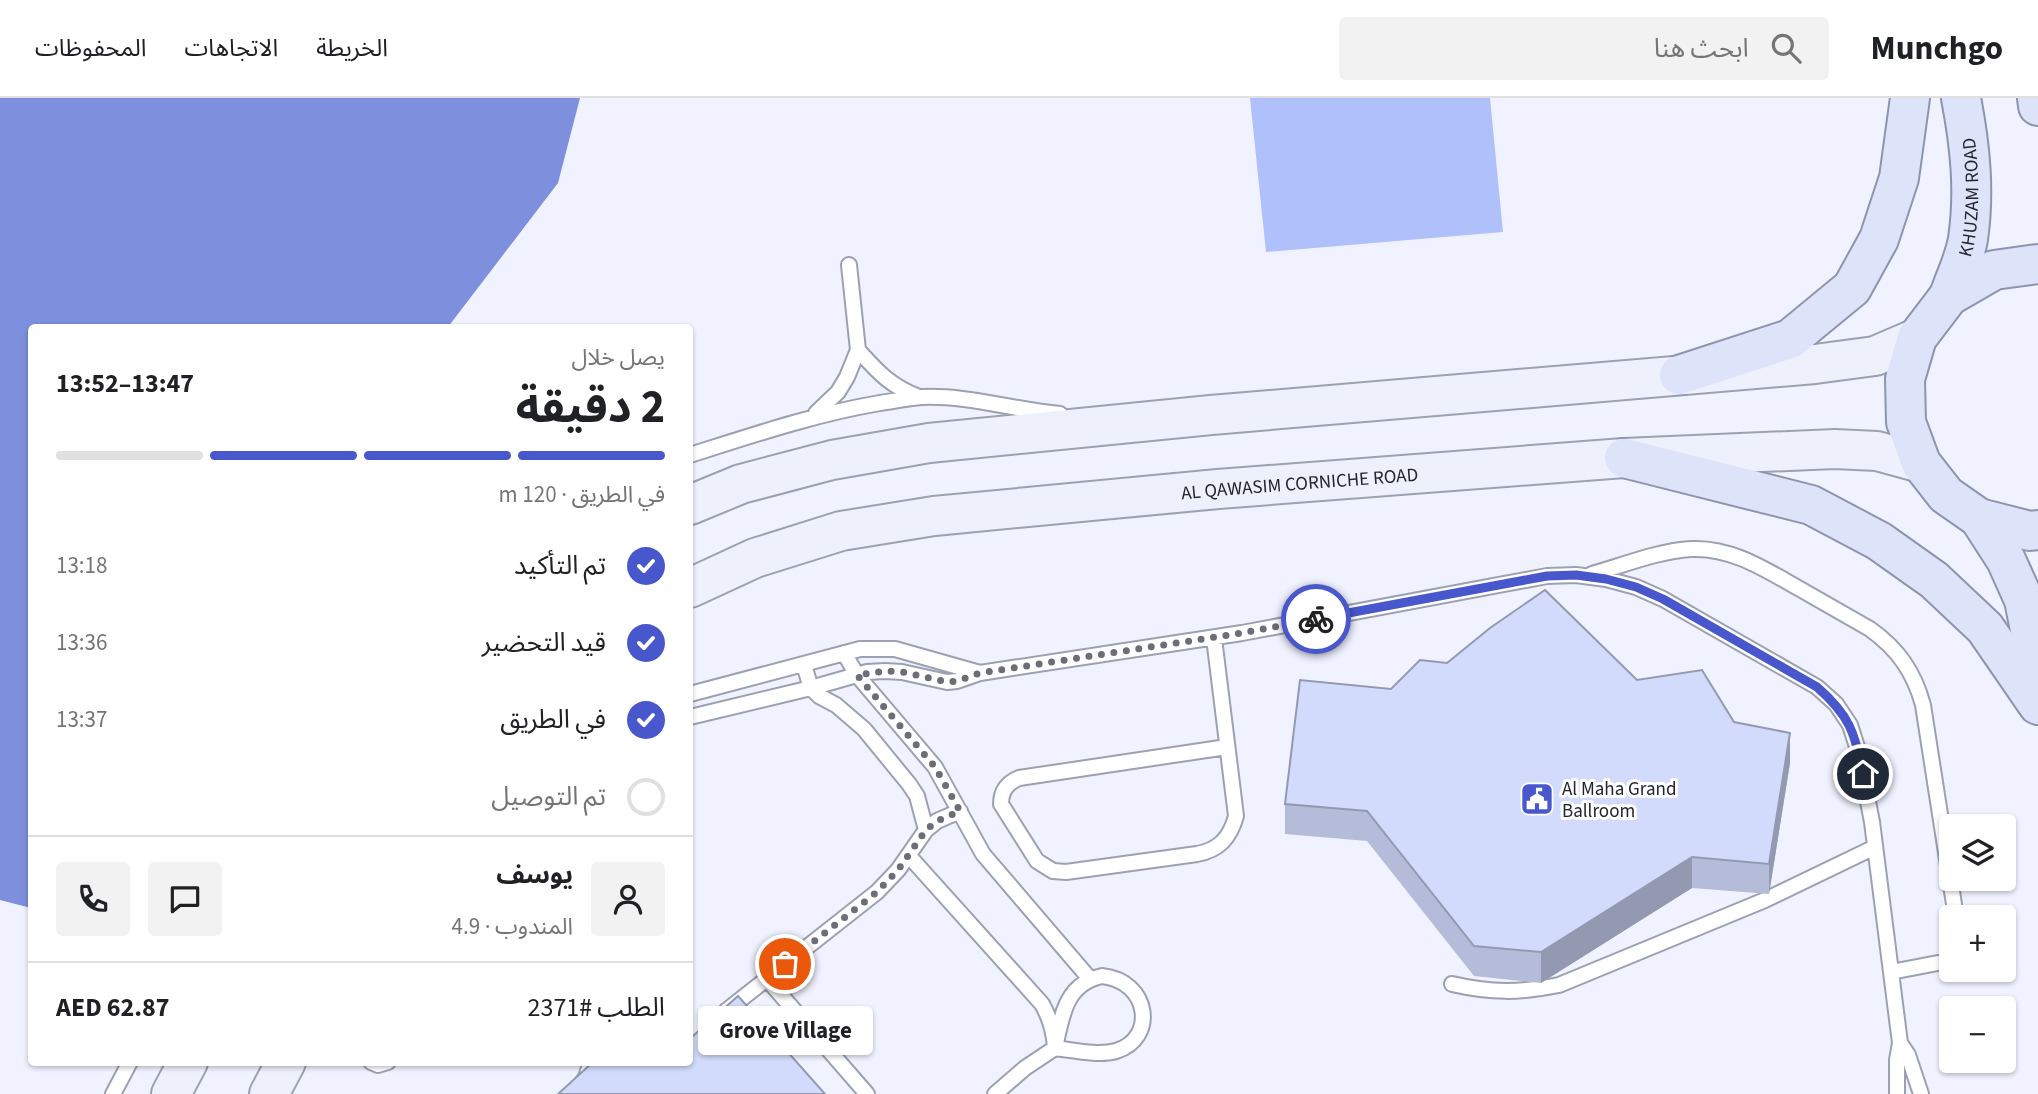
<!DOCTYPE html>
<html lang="ar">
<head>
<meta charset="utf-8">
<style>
  body { margin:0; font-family:"Source Sans 3","Noto Sans Arabic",sans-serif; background:#f2f2f2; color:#202124; direction:rtl; height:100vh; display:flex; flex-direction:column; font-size:26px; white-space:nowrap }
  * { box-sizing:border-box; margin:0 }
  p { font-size:23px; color:#757577 }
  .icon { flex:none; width:38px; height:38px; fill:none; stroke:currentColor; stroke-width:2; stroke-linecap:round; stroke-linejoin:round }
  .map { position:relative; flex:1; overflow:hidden; direction:ltr }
  .side { position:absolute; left:28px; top:226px; width:665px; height:742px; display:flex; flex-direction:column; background:#fff; border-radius:7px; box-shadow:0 2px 5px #0004; direction:rtl }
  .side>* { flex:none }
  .fabs { position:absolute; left:1939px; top:716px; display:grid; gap:14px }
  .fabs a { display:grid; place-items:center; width:77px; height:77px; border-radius:7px; background:#fff; box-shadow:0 2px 5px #0004; font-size:35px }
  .pin { position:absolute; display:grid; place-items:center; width:60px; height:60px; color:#fff; margin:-30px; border:4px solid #fff; border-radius:50%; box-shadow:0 2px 7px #0007 }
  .courier { position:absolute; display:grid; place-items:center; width:70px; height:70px; margin:-35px; border:5px solid #4957cc; border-radius:50%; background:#fff; color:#222; box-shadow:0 2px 9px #0007 }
  .bubble { position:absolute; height:49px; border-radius:7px; background:#fff; box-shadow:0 2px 5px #0004; font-size:23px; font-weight:700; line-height:49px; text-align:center; direction:rtl }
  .head em { font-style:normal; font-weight:700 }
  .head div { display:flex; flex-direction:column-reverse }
  .head { display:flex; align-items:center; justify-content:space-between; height:119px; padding:0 28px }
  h1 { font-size:46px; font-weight:700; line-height:52px }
  .bar { display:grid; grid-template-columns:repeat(4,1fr); gap:10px 7px; align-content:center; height:84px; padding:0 28px }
  .bar i { height:9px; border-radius:5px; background:#e0e0e0 }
  .bar .on { background:#4957cc }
  .bar p { grid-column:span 4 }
  .line { display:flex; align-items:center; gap:18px; padding:0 28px; border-top:2px solid #e0e0e0 }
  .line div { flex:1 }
  .round { display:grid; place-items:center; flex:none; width:74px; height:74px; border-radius:7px; background:#f2f2f2 }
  ol { padding:0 28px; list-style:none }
  li { display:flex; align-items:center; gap:21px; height:77px }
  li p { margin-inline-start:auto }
  li .icon { padding:7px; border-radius:50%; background:#4957cc; color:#fff; stroke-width:4 }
  li:last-child { color:#757577 }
  li i { width:38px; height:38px; border:4px solid #e0e0e0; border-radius:50% }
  header { display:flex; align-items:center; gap:42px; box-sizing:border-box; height:98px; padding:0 35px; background:#fff; border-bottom:2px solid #e0e0e0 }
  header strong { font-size:33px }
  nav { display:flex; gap:38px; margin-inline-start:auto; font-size:24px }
  .search { width:490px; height:63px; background:#f2f2f2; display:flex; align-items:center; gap:18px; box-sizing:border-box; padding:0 24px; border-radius:7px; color:#757577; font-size:26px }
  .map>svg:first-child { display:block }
</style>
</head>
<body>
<header>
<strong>Munchgo</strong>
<div class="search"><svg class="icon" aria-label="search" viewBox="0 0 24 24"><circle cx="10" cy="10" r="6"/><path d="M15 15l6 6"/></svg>ابحث هنا</div>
<nav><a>الخريطة</a><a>الاتجاهات</a><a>المحفوظات</a></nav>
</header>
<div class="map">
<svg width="2038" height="996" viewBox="0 0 2038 996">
  <rect width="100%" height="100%" fill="#f0f3ff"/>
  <path fill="#b0c0fb" d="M1250,0H1490L1503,134L1266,154Z"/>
  <path fill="#7d8fdd" d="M0,0H580L558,85L448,229H32L31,810L0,802Z"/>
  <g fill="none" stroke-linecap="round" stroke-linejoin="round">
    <defs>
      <path id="lane" d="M858,252C878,274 890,288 919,299
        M816,315L838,294L847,279L858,252L849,167
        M690,357C753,337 815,316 880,305C894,303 908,300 922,299C968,297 1014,312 1060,316
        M1592,476C1624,467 1658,453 1691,451C1732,449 1766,472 1800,491C1823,504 1847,518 1870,531C1898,551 1914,574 1923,607L1956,819
        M1214,540L1236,718C1230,740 1219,752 1197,756L1066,774L1053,773L1037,763L1001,706C1001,693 1007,685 1019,680L1227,649
        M844,555L857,577L935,669L983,756L1090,881
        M804,567L811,590L819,598L836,607L864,631L909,686L917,698L926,732
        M690,596L860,551H895L980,575
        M690,619L811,590L867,574L885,573L902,574L947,584L957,583L980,575L1242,535L1547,478L1576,477L1606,481L1636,489L1663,501L1817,589L1836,606L1850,627L1858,652L1872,724L1900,945L1897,962V996
        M909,758L1042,906C1050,920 1054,933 1055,950L1025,970L995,996
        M1891,874L1943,864L1951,859
        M1102,878C1150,883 1157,941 1116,953C1098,958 1073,952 1055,950C1062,918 1065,886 1102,878Z
        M767,881L867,996
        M1452,886C1491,895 1520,895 1559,887L1765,802L1875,749
        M726,913L877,794L898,772L926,732L937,723L960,713
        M1900,945L1908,957L1921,996
        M371,964L378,967L388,964
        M113,996L130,964
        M575,996L586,979L591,964"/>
      <g id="secondary">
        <path d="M690,407L741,386L832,362L929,345L1211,317L1815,266L1875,258L1917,240"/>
        <path id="s1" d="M690,490L755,460L841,433L934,418L1218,391L1624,360L1835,351L1877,353L1921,365"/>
        <path d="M171,996L188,964"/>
        <path d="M269,996L286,964"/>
      </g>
      <g id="primary">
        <path d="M2037,0L2038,8"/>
        <path d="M2038,166L1994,172L1949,198L1917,240L1905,281L1906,324L1921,365L1946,397L1979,420L2030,433L2038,432"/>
        <path id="s2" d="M1949,198C1955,180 1965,160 1968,141C1975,93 1970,47 1961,0"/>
        <path d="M1679,277L1790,241L1852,190L1879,141L1899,80L1910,0"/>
        <path d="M1624,360L1811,407L1879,443L1934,482L1985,530L2038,607"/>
        <path d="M1979,420L2006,462L2024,502L2038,572"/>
      </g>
    </defs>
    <use href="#lane" stroke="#9ca1b2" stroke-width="18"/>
    <use href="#secondary" stroke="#9ca1b2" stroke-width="42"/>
    <use href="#primary" stroke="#8d94ae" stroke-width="42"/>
    <use href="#lane" stroke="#fff" stroke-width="14"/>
    <use href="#secondary" stroke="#eef1fc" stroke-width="38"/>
    <use href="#primary" stroke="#dde3f8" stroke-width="38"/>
  </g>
  <path fill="#b5bcd9" d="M1447,565L1637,582L1734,624L1790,665L1769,796L1692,790L1541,885L1474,878L1367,743L1285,736V706L1391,591Z"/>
  <path fill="#9399b0" d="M1790,635V665L1769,796V766Z
    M1692,759V790L1541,885V854Z"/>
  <path fill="#d2dbfc" stroke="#9399b0" stroke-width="2" d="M1545,492L1637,582L1702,572L1734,624L1790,635L1769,766L1692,759L1541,854L1474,848L1367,713L1285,706L1300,582L1391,591L1420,562L1447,565L1490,530Z
    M738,898L825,996H558L593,964H690V934L693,938Z"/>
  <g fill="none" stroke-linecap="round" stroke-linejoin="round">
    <path stroke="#6b6e76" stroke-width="7" stroke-dasharray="0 12.6" d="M785,866L877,794L898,772L926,732L937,723L960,713L935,669L857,577L885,573L902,574L947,584L957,583L980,575L1242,535L1316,521"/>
    <path stroke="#4957cc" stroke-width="9" d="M1316,521L1547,478L1576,477L1606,481L1636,489L1663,501L1817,589C1849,617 1855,634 1863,676"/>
  </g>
  <defs>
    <symbol id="civic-square" viewBox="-11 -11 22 22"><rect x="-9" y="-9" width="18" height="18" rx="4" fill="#4957cc" stroke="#fff"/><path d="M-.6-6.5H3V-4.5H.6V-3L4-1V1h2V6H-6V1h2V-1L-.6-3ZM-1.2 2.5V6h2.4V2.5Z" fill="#fff"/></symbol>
  </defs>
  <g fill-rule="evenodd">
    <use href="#civic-square" x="1518" y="682" width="38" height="38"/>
  </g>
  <g text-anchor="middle" stroke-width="6" stroke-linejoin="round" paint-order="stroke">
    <g font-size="19" fill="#24262d" stroke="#fff">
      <text dy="7" stroke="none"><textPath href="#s2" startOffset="102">KHUZAM ROAD</textPath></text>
      <text dy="7" stroke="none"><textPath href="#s1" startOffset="623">AL QAWASIM CORNICHE ROAD</textPath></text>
    </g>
    <g font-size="19" fill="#24262d" stroke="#fff" text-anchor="start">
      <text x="1562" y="697">Al Maha Grand<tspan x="1562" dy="22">Ballroom</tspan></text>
    </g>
  </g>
</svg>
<div class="fabs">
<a><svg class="icon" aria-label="layers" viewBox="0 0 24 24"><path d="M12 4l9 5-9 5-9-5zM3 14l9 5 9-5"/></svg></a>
<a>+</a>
<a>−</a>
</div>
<div class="pin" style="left:785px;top:866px;background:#ea580c"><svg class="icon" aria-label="bag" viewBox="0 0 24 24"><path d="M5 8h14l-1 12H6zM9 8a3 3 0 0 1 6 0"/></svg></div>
<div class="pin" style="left:1863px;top:676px;background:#1f2937"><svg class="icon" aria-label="home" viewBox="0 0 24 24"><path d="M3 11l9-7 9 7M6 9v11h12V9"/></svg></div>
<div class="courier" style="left:1316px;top:521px"><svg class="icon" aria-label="bike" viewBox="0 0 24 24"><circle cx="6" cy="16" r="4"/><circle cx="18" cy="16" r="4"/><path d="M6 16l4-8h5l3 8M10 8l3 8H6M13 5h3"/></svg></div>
<div class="bubble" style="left:698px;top:908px;width:175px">Grove Village</div>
<section class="side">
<div class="head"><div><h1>2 دقيقة</h1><p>يصل خلال</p></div><em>13:47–13:52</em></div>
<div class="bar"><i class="on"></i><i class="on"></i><i class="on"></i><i></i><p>في الطريق · 120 m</p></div>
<ol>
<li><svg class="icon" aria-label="check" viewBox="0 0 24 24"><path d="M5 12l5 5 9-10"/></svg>تم التأكيد<p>13:18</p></li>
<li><svg class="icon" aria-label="check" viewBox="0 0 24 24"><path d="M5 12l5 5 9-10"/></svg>قيد التحضير<p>13:36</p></li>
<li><svg class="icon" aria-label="check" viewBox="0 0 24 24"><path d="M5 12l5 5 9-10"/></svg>في الطريق<p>13:37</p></li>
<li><i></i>تم التوصيل</li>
</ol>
<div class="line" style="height:126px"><a class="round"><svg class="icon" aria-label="person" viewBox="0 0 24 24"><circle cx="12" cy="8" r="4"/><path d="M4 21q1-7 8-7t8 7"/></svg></a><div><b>يوسف</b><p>المندوب · 4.9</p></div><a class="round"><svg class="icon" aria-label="chat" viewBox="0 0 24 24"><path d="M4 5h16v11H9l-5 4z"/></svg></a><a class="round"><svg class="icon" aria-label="phone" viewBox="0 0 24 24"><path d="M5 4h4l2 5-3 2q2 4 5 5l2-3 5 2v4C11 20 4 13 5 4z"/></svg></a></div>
<div class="line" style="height:91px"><div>الطلب #2371</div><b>AED 62.87</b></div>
</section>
</div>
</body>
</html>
